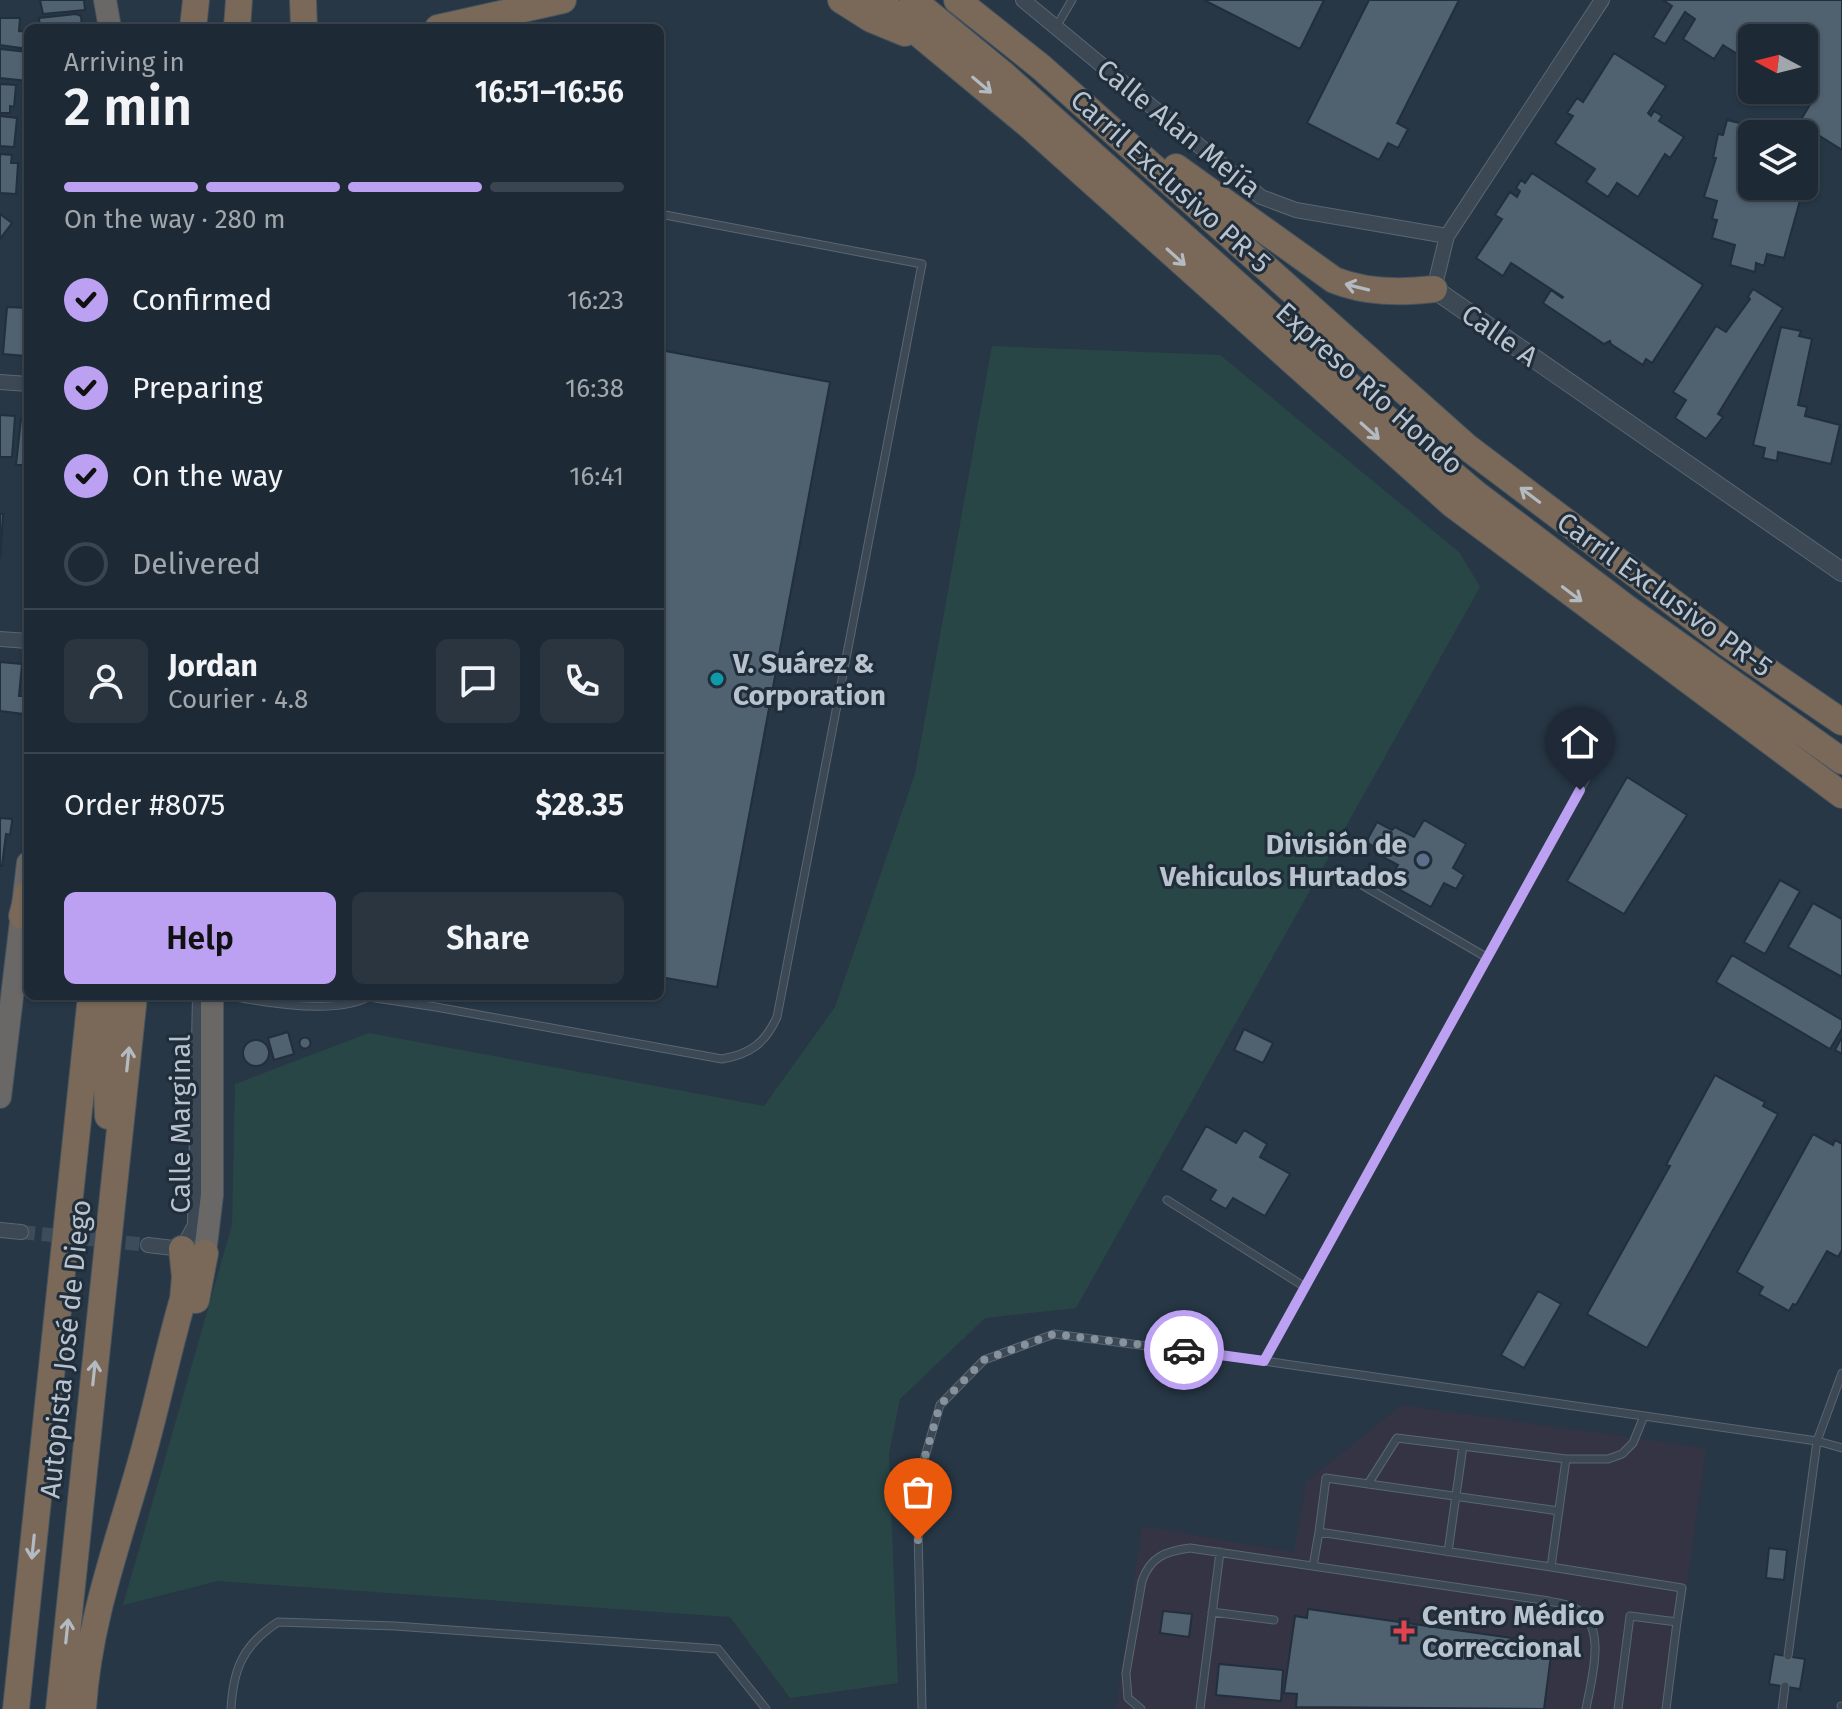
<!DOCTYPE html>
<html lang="en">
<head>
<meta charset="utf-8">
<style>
  body { margin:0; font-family:"Fira Sans",sans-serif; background:#2a3540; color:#f1f3f6; height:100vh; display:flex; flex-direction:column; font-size:30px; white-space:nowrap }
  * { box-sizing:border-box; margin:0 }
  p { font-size:26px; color:#a0a6ac }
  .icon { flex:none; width:44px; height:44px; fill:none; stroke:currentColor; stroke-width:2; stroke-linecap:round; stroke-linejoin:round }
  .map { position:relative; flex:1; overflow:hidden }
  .sheet { position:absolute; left:24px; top:24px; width:640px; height:976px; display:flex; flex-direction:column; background:#1d2934; border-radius:12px; box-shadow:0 2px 6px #0004,0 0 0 2px #3b454f }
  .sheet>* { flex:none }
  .needle { width:52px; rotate:277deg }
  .fabs { position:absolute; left:1738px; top:24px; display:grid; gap:16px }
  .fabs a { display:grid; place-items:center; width:80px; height:80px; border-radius:12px; background:#1d2934; box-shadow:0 2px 6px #0004,0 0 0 2px #3b454f; font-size:40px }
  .pin { position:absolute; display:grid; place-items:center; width:68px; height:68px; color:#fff; margin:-82px -34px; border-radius:50% 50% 50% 0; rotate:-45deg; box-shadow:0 0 8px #0007 }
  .pin .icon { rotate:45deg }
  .courier { position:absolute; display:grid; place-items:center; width:80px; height:80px; margin:-40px; border:6px solid #bca0f2; border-radius:50%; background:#fff; color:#222; box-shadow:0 2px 10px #0007 }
  .summary em { font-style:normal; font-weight:600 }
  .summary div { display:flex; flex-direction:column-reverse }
  .summary { display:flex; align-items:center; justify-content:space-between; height:136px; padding:0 40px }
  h1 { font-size:52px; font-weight:600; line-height:60px }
  .bar { display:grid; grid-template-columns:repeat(4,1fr); gap:12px 8px; align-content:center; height:96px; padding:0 40px }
  .bar i { height:10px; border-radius:6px; background:#3b454f }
  .bar .current { background:#bca0f2 }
  .bar p { grid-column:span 4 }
  .line { display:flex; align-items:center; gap:20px; padding:0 40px; border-top:2px solid #3b454f }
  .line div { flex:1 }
  .round { display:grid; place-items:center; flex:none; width:84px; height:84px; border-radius:12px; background:#2a3540 }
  ol { padding:0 40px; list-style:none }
  li { display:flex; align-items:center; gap:24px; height:88px }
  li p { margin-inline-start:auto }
  li .icon { padding:8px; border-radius:50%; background:#bca0f2; color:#111; stroke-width:4 }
  li:last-child { color:#a0a6ac }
  li i { width:44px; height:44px; border:4px solid #3b454f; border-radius:50% }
  .button { display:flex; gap:16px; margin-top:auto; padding:16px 40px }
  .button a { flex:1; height:92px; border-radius:12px; background:#bca0f2; color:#111; font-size:32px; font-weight:600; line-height:92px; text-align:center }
  .button a+a { background:#2a3540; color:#f1f3f6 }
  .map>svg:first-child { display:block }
</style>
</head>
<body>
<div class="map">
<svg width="1842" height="1709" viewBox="0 0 1842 1709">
  <rect width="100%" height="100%" fill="#273745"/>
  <path fill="#343445" d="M1401,1405L1706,1448L1670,1709H1116L1142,1526L1294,1552L1306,1482Z"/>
  <path fill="#294646" d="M992,346L1220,355L1459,552L1480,587L1076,1308L985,1318L900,1399L889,1454L898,1683L790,1698L730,1617L218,1581L123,1605L232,1225L235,1084L369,1033L764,1106L835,1007L915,774Z"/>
  <path fill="#506170" stroke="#222f3c" stroke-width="2" d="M40,0H84L85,10L43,14Z
    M1204,0H1324L1300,49Z
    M1369,0H1459L1397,123L1408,129L1398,148L1388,143L1379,160L1307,123Z
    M1663,0H1842V150L1799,123L1811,103L1806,99L1811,90L1804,85V38H1752V63L1723,45L1714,59L1683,39L1695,19L1685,12L1665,44L1653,37L1672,6Z
    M76,14L81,16L82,28H40L39,18Z
    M0,18H20L19,31L28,32V49L0,45Z
    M0,49L28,52V81L0,78Z
    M1614,53L1666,86L1648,113L1651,116L1654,111L1662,116L1659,121L1684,137L1670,158L1665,154L1638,197L1617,183L1608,197L1586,182L1595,169L1555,143L1573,116L1567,113L1577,98L1583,102Z
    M0,84L16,85L14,107L10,106V113H0Z
    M0,116L17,118L14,147L0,146Z
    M1727,120L1769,130L1768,134H1752V186H1804L1784,258L1767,254L1764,266L1756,263L1755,272L1730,265L1735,245L1712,238L1717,220L1712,219L1717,201L1704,197L1716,158H1713L1718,134L1723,135Z
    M0,154L12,155L11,163H18L16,194L0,193Z
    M1532,173L1703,285L1652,363L1646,359L1643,365L1611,344L1610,341L1604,344L1543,303L1551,290L1562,298L1563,297L1511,263L1503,276L1476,258L1502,219L1495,215L1510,192L1517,197L1520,191L1516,188L1521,180L1525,183Z
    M0,214L12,223L0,239Z
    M1753,289L1783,308L1718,414L1723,417L1706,439L1675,418L1686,400L1673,392L1716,326L1726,332L1750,299L1748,297Z
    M7,307L28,308L26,356L3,354Z
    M1781,327L1801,331L1799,336L1812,339L1798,405L1807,407L1805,416L1840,425L1831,464L1778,452L1777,461L1763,458L1765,448L1753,445Z
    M660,350L830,382L717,987L660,977Z
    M0,415L15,416L12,457H0Z
    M21,419H28V465H16Z
    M0,514H3L0,559Z
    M0,662L22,664L19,696H25L24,714L0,711Z
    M1627,777L1687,815L1624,914L1567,881Z
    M0,818L12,819V822L10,835L6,834L2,866H0Z
    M1424,820L1466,844L1453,868L1464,875L1456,889L1444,883L1431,907L1388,883L1398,865L1379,855L1382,851L1366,842L1377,822L1392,830L1395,827L1414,837Z
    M1780,880L1800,891L1765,954L1744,942Z
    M1813,903L1842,919V977L1788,947Z
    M1732,955L1842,1020V1029L1830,1049L1716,982Z
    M1244,1029L1273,1043L1263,1063L1234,1050Z
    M288,1032L294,1054L274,1060L268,1038Z
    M1842,1037V1054L1835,1050Z
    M299.5 1043a5.5 5.5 0 1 1 11 0a5.5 5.5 0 1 1-11 0Z
    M243 1053a13 13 0 1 1 26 0a13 13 0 1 1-26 0Z
    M1715,1075L1765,1102L1763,1106L1778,1114L1647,1348L1587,1314L1670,1166L1666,1165Z
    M1206,1126L1236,1143L1244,1130L1267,1144L1260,1157L1290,1174L1265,1216L1233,1198L1226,1209L1210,1200L1216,1190L1181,1170Z
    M1813,1134L1833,1145L1835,1140L1842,1144V1250L1838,1257L1827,1251L1796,1305L1793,1304L1789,1311L1759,1294L1763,1287L1737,1272Z
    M1538,1291L1561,1304L1524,1368L1501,1355Z
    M1769,1548L1787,1550L1784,1580L1766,1578Z
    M1308,1609L1540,1642L1538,1653L1551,1655L1544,1709L1296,1707L1297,1694L1284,1693L1295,1616L1307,1618Z
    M1163,1611L1192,1614L1189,1637L1160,1633Z
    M1774,1654L1805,1659L1800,1689L1769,1684Z
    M1219,1664L1283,1670L1281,1701L1216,1695Z"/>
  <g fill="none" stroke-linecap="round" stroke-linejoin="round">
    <path stroke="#3d4c5a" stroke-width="14" stroke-dasharray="14 7" stroke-linecap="butt" d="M21,1232L148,1245"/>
    <defs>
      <path id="service" d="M1056,27L1072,0
        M1350,878L1486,957
        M231,996C266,1003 338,1015 370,996
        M369,997L436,1007L722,1059C751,1054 765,1043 777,1017L922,264L660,214
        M1167,1200L1305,1287
        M1264,1361L1595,762
        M1368,1484L1397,1438L1566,1459H1608L1622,1454L1633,1443L1644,1416
        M1559,1511L1326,1478L1319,1532L1551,1567L1566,1459
        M1448,1552L1463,1446
        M1313,1566L1319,1532
        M1551,1567L1682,1588L1677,1622L1630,1616L1618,1709
        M1212,1612L1274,1620
        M1788,1656L1817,1441L1842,1373
        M1841,1706H1842
        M231,1709C233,1669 243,1645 278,1622L395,1626L718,1649L766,1709
        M922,1709L917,1484L940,1405L984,1360L1054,1334L1264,1361L1817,1441L1842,1448
        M1141,1709L1128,1698L1126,1673L1142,1581C1150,1557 1166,1551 1190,1548L1549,1601C1557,1603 1567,1604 1574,1608C1609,1623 1591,1680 1586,1709
        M1200,1709L1220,1552
        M1666,1709L1677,1622
        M1782,1709L1785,1686"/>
      <path id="minor" d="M1023,0L1261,197L1296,210L1447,236
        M1434,289L1447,236L1602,0
        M0,382L28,384
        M0,639L28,641
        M0,1230L21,1232
        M148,1245L182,1249L195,1225L200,996"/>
      <path id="tertiary" d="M1434,289L1842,572"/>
      <path id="trunk" d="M105,0L110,28
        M0,1097L28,863
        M205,1253L212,1195V996"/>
      <path id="motorway" d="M303,0L304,28
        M841,0L871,19L905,33
        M878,0L1031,127L1452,504L1842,795
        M913,0L1003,74L1379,412L1475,493L1628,609L1842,761
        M957,0L1041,67L1467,447L1728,644L1842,722
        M193,28L196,0
        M237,28L239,0
        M438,28L563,0
        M1176,167L1334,280C1366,293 1400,293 1434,289
        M22,916L28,894
        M108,1116L106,1063L113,996
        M196,1300L205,1253
        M16,1709L91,996
        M59,1709L134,996
        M83,1709C88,1624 117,1546 140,1465C156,1410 167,1354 183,1299L185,1277L182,1249"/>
    </defs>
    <use href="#service" stroke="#5a6672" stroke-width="9"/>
    <use href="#minor" stroke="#5a6672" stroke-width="16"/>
    <use href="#tertiary" stroke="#5a6672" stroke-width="20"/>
    <use href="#trunk" stroke="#46535f" stroke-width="24"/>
    <use href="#motorway" stroke="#46535f" stroke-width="28"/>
    <use href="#service" stroke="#3c4854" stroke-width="7"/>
    <use href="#minor" stroke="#3c4854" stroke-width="14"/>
    <use href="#tertiary" stroke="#3c4854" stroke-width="18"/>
    <use href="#trunk" stroke="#6a6866" stroke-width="22"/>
    <use href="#motorway" stroke="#7a6958" stroke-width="26"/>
  </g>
  <defs><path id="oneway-shaft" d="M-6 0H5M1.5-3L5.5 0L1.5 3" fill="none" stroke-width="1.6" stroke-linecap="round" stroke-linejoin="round" transform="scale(2)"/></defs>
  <g stroke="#b3bac2">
    <use href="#oneway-shaft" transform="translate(982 85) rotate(40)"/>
    <use href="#oneway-shaft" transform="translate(1176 257) rotate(42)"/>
    <use href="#oneway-shaft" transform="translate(1357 287) rotate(-166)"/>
    <use href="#oneway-shaft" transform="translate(1370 431) rotate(42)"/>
    <use href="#oneway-shaft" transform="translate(1530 495) rotate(-143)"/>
    <use href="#oneway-shaft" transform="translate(1572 594) rotate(37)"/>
    <use href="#oneway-shaft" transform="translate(128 1059) rotate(-84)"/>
    <use href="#oneway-shaft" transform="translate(94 1373) rotate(-84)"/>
    <use href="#oneway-shaft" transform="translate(33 1547) rotate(96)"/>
    <use href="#oneway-shaft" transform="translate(67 1631) rotate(-84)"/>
  </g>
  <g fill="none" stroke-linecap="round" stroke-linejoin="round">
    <path stroke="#86929e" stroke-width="8" stroke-dasharray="0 14.4" d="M918,1540L917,1484L940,1405L984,1360L1054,1334L1184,1350"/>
    <path stroke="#bca0f2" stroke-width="10" d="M1184,1350L1264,1361L1580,790"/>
  </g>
  <circle fill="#0f9aa8" stroke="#202d3a" stroke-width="3" cx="717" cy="679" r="8"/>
  <circle fill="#5c6f8a" stroke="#202d3a" stroke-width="3" cx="1423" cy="860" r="8"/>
  <path fill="#e0444e" stroke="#202d3a" stroke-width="3" d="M1400 1619h8v8h8v8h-8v8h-8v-8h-8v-8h8z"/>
  <g text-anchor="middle" stroke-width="6" stroke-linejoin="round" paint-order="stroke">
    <g font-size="28" fill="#b9c3ce" stroke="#202d3a">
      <text transform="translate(1179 128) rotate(39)" y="10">Calle Alan Mejía</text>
      <text transform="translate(1171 181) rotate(42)" y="10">Carril Exclusivo PR-5</text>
      <text transform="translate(1500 335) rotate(35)" y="10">Calle A</text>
      <text transform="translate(1370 388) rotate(42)" y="10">Expreso Río Hondo</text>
      <text transform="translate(1665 594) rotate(36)" y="10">Carril Exclusivo PR-5</text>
      <text transform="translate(180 1124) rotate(-90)" y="10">Calle Marginal</text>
      <text transform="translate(65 1349) rotate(-84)" y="10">Autopista José de Diego</text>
    </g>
    <g font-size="28" font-weight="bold" fill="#b9c3ce" stroke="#202d3a" text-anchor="start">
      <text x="733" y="673">V. Suárez &amp;<tspan x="733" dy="32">Corporation</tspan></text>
      <text x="1407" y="854" text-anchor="end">División de<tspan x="1407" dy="32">Vehiculos Hurtados</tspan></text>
      <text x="1422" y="1625">Centro Médico<tspan x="1422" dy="32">Correccional</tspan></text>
    </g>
  </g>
</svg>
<div class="fabs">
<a><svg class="needle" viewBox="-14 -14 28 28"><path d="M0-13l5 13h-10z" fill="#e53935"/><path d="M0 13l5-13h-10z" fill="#a0a6ac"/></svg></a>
<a><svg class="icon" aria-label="layers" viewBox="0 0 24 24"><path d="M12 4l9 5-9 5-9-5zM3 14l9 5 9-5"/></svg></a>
</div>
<div class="pin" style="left:918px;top:1540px;background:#ea580c"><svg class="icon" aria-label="bag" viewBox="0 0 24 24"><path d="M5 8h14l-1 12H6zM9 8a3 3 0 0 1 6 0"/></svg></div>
<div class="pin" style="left:1580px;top:790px;background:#1f2937"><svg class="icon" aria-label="home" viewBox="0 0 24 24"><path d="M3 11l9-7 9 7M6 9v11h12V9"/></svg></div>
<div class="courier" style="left:1184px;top:1350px"><svg class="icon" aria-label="car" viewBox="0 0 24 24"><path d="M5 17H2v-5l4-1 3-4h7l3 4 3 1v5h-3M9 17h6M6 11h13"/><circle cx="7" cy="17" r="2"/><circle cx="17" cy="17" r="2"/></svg></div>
<section class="sheet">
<div class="summary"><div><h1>2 min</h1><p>Arriving in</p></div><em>16:51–16:56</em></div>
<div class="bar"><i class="current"></i><i class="current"></i><i class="current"></i><i></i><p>On the way · 280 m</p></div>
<ol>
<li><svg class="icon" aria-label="check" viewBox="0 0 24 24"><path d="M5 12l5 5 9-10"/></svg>Confirmed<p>16:23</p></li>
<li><svg class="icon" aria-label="check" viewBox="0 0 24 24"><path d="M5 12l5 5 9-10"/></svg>Preparing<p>16:38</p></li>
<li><svg class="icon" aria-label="check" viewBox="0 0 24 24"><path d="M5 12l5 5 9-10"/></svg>On the way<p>16:41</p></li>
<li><i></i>Delivered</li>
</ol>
<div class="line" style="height:144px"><a class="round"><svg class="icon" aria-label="person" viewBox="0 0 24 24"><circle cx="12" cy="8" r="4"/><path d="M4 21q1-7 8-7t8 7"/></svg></a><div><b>Jordan</b><p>Courier · 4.8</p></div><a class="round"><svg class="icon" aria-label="chat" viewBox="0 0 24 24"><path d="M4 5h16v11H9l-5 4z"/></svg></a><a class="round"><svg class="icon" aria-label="phone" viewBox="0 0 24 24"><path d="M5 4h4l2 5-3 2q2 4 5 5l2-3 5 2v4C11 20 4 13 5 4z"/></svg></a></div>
<div class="line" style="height:104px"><div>Order #8075</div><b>$28.35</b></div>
<div class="button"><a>Help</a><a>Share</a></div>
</section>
</div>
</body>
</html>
